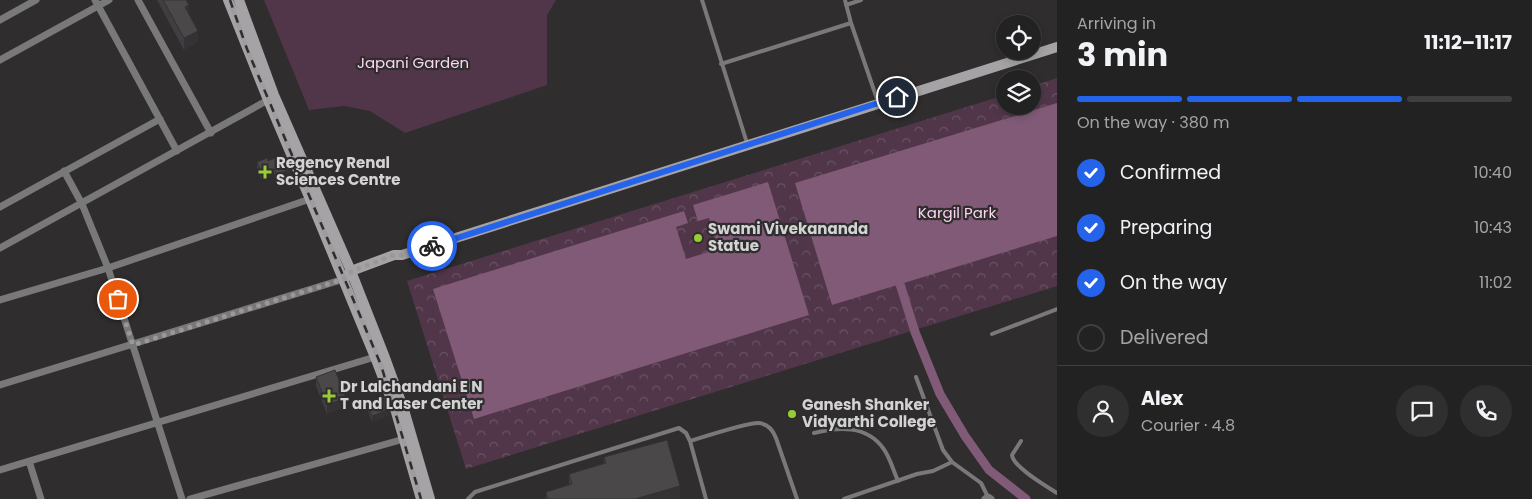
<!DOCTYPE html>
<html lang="en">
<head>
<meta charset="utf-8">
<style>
  body { margin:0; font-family:Poppins,sans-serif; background:#2f2f2f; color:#f1f3f6; height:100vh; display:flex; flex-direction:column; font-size:19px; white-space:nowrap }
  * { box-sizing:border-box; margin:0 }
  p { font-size:16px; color:#a3a4a5 }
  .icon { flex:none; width:28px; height:28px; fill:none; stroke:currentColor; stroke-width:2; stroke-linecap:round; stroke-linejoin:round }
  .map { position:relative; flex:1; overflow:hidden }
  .details { display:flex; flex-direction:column; background:#232222; width:475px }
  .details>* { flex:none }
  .buttons { position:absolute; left:996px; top:15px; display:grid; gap:10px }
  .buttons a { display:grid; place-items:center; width:45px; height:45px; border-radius:50%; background:#232222; box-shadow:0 2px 8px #0003,0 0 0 1px #403f40; font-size:25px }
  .pin { position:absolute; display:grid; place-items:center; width:42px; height:42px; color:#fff; margin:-21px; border:2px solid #fff; border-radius:50%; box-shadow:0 1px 5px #0007 }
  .courier { position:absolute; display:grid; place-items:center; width:50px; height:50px; margin:-25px; border:4px solid #2563eb; border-radius:50%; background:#fff; color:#222; box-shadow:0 1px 6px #0007 }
  .overview em { font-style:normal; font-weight:700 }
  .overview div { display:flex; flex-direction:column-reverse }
  .overview { display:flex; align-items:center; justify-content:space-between; height:85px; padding:0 20px }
  h1 { font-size:32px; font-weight:700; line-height:38px }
  .bar { display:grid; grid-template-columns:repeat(4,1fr); gap:8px 5px; align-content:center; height:60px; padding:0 20px }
  .bar i { height:6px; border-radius:4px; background:#403f40 }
  .bar .active { background:#2563eb }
  .bar p { grid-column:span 4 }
  .line { display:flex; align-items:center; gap:12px; padding:0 20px; border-top:1px solid #403f40 }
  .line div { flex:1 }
  .round { display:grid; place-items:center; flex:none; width:52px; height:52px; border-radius:26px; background:#2f2f2f }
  ol { padding:0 20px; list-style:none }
  li { display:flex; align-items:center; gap:15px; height:55px }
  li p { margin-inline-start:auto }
  li .icon { padding:5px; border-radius:50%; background:#2563eb; color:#fff; stroke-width:4 }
  li:last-child { color:#a3a4a5 }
  li i { width:28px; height:28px; border:2px solid #403f40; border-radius:50% }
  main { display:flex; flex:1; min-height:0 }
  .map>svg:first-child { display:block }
</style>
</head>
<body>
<main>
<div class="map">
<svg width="1057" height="499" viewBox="0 0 1057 499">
  <defs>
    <pattern id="forest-crowns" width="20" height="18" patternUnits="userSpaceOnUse" patternTransform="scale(1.25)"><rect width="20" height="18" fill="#51364a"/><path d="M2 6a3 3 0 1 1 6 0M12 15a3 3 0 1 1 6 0" fill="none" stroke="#695263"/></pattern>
  </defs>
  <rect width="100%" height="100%" fill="#2f2d2e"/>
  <path fill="#51364a" d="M264,0H556L547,15V85L405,133L370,111L344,106L309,110Z"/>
  <path fill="url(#forest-crowns)" d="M1057,78V286L466,469L407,281L1005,95V106H1032L1033,86Z"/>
  <path fill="#815a77" d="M1057,103V236L832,305L795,183Z
    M768,182L809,315L474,419L433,289L684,211L688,223L676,227L686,259L718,249L709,218L698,221L693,205Z"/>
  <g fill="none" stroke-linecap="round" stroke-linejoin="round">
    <path stroke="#815a77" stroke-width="9" d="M900,284L915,332L940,394L965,436L989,470L1026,499"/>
    <path stroke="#7a797a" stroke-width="4" d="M702,0L747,143
      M845,0L851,23
      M846,5L861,0
      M721,64L851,23L878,102
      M992,334L1057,309
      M916,377L943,450L952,462L981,483L988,497
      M814,433C839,427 866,425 883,448C890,457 893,470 898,481
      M690,441C703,437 749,422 759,423C768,424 773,430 776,438L797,499
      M1021,441L1012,455C1013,467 1046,486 1057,493
      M468,499L475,492L679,428L686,433L690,441L706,499
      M844,499L917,474L933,471L952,462"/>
    <path stroke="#7a797a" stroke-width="7" d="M95,0L177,151
      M138,0L211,133
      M0,20L36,0
      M0,60L109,0
      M64,171L82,204L108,268L182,499
      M0,207L160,119
      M0,248L268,100
      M0,300L108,268L310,199
      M0,385L344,279
      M29,461L41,499
      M0,470L375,357
      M190,499L404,439
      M985,499L988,497L991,499"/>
    <path stroke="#a5a3a5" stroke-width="10" d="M228,0L268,100L310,199L375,357L396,412L421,499
      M239,0L274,95L351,271L384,355L404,410L430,499
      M344,279L351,271L394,255H402L1057,47"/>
    <defs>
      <path id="rail" d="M230,0L247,49L381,365L421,499"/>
    </defs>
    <use href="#rail" stroke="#9e9d9e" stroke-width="4.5"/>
    <use href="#rail" stroke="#2f2d2e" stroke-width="2.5" stroke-dasharray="8" stroke-linecap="butt"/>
  </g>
  <path fill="#403e40" d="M157,0H186L189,14L198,42L184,50Z
    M268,161L290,175L277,181L274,174L262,180L257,168V162Z
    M316,377L346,406L327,414L316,386Z
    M367,403L390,415L372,422L367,409Z
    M604,457L680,498L676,499H546V492L569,485V474L604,464Z"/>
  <path fill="#343234" d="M189,5V16L185,7Z
    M198,31V42L184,50V38Z
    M274,169V174L262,180V174Z
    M290,169V175L277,181V175Z
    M346,398V406L327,414V405Z
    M390,409V415L372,422V416Z
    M680,486V498L676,499H635Z"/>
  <path fill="#4b484a" stroke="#343234" d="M163,0H186L189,5L185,7L198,31L184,38Z
    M284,154L290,169L277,175L274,169L262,174L257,162L267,158L268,161Z
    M335,370L346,398L327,405L316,377Z
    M385,397L390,409L372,416L367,403Z
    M667,440L680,486L635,499H548L546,492L572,484L569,474L606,463L604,457Z"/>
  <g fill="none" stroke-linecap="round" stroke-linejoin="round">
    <path stroke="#9a999a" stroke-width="5" stroke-dasharray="0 9" d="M118,299L133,345L344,279L352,271L394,255H402L432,246"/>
    <path stroke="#2563eb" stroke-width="6" d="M432,246L897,97"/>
  </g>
  <g fill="#99cb35" stroke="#2f2d2e" stroke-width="2">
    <path d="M262.5 164.5h5v5h5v5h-5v5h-5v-5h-5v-5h5z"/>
    <circle cx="698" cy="238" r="5"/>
    <path d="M326.5 388.5h5v5h5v5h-5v5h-5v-5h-5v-5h5z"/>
    <circle cx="792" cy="414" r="5"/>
  </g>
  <g text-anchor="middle" stroke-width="4.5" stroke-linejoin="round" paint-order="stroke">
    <g font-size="15" fill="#fcd4f0" stroke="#2f2d2e">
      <text x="413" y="68">Japani Garden</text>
      <text x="957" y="218">Kargil Park</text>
    </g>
    <g font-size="15" font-weight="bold" fill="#d4d3d4" stroke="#2f2d2e" text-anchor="start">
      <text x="276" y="168">Regency Renal<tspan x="276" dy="17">Sciences Centre</tspan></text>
      <text x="708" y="234">Swami Vivekananda<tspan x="708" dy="17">Statue</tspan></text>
      <text x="340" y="392">Dr Lalchandani E N<tspan x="340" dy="17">T and Laser Center</tspan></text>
      <text x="802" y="410">Ganesh Shanker<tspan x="802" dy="17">Vidyarthi College</tspan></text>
    </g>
  </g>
</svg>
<div class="buttons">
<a><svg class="icon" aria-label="locate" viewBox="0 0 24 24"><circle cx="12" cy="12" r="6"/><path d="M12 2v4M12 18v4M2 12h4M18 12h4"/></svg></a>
<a><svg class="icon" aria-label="layers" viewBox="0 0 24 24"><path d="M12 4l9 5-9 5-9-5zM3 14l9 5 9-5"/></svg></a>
</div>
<div class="pin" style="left:118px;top:299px;background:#ea580c"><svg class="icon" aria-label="bag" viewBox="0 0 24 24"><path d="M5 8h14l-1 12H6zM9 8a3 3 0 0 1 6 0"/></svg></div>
<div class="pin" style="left:897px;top:97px;background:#1f2937"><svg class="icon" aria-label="home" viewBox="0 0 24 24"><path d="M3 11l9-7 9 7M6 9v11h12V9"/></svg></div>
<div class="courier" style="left:432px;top:246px"><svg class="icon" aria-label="bike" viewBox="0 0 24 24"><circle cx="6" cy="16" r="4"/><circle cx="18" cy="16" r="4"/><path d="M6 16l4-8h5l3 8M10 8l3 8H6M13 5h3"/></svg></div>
</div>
<section class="details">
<div class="overview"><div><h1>3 min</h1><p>Arriving in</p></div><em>11:12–11:17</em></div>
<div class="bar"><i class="active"></i><i class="active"></i><i class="active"></i><i></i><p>On the way · 380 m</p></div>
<ol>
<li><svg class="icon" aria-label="check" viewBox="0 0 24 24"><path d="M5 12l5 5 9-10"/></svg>Confirmed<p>10:40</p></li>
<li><svg class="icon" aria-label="check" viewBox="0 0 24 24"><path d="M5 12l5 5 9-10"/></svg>Preparing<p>10:43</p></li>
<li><svg class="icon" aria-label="check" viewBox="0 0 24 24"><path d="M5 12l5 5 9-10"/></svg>On the way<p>11:02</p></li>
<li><i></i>Delivered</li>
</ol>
<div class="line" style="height:90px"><a class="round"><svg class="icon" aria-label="person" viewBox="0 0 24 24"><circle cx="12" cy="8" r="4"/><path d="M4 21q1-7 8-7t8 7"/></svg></a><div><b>Alex</b><p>Courier · 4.8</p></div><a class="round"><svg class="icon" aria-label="chat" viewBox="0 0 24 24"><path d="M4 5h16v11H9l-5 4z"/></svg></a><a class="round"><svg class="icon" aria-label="phone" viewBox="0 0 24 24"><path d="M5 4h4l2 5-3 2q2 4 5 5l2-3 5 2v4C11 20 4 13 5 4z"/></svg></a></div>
</section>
</main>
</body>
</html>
